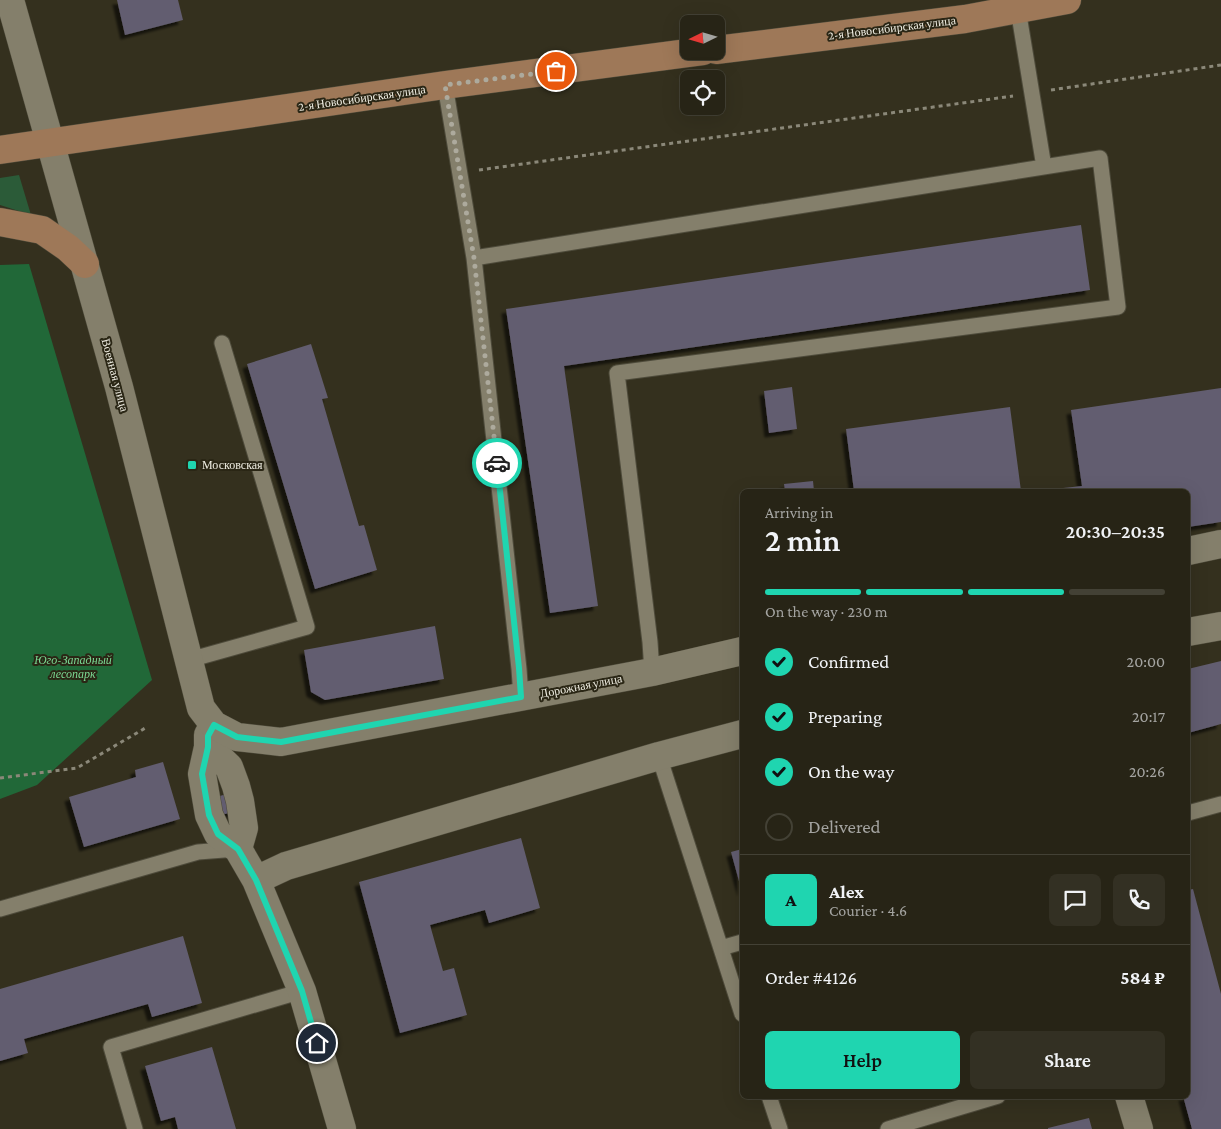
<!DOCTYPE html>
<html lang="en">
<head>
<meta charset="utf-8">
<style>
  body { margin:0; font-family:"Crimson Pro",serif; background:#333023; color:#f1f3f6; height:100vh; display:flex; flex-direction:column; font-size:19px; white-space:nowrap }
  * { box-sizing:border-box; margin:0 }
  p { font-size:16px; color:#a4a4a1 }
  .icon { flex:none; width:28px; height:28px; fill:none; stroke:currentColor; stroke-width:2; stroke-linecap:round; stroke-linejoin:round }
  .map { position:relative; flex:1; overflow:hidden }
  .drawer { position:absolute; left:740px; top:489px; width:450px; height:610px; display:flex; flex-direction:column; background:#272416; border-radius:8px; box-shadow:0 5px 20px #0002,0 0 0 1px #434135 }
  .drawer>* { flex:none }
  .needle { width:32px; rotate:265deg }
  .fabs { position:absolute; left:680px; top:15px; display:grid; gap:10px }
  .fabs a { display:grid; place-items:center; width:45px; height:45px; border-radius:8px; background:#272416; box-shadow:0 5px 20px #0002,0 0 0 1px #434135; font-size:25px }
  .pin { position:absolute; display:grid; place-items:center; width:42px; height:42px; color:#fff; margin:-21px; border:2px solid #fff; border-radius:50%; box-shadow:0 1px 5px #0007 }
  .courier { position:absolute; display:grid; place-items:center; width:50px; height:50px; margin:-25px; border:4px solid #1fd5b0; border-radius:50%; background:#fff; color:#222; box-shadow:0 1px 6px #0007 }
  .headline em { font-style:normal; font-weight:600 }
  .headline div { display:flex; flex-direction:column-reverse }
  .headline { display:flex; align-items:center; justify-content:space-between; height:85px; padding:0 25px }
  h1 { font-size:32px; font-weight:600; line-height:38px }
  .bar { display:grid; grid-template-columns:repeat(4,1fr); gap:8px 5px; align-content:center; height:60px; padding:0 25px }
  .bar i { height:6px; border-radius:4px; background:#434135 }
  .bar .current { background:#1fd5b0 }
  .bar p { grid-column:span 4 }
  .line { display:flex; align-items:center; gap:12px; padding:0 25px; border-top:1px solid #434135 }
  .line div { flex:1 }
  .round { display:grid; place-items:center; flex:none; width:52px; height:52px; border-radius:8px; background:#333023 }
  ol { padding:0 25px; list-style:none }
  li { display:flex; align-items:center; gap:15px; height:55px }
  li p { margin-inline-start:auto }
  li .icon { padding:5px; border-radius:50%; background:#1fd5b0; color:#111; stroke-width:4 }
  li:last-child { color:#a4a4a1 }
  li i { width:28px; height:28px; border:2px solid #434135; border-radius:50% }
  .button { display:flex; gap:10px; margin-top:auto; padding:10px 25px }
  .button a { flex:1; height:58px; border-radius:8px; background:#1fd5b0; color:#111; font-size:20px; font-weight:600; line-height:58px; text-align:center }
  .button a+a { background:#333023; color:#f1f3f6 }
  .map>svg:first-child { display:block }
</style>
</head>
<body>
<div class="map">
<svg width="1221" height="1129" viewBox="0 0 1221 1129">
  <defs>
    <filter id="shadow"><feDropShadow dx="-4.5" dy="4.5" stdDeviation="1" flood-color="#0009"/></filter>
  </defs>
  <rect width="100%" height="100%" fill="#34301e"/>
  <path fill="#2b5b38" d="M19,175L31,215L0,205V178Z"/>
  <path fill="#216838" d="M29,264L152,680L37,785L0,799V265Z"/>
  <path fill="#625d6f" filter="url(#shadow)" d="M117,0H178L183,20L125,35Z
    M1081,225L1090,290L564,366L598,606L550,613L506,309Z
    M311,344L328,398L322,399L359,526L364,525L377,570L315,589L247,364Z
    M792,387L797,429L769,433L764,391Z
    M1221,388V522L1188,527V491H1063V488L1082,486L1071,410Z
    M1010,407L1021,491H854L846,429Z
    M813,481L814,491H785L784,484Z
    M435,626L444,679L325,700L311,692L304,650Z
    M1221,661V724L1188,733V669Z
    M163,762L180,819L84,847L69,797L136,777L135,770Z
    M230,793L236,811L218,816L213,798Z
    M521,838L540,908L489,923L485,910L430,925L443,971L454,968L467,1015L400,1033L359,882Z
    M742,849V892L731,852Z
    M1193,889L1221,994V1129H1192L1183,1096H1188V890Z
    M183,936L202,1003L152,1017L148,1004L24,1039L28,1053L0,1061V989Z
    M212,1047L236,1129H178L175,1117L161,1121L145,1066Z
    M1089,1118L1092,1129H1048V1128Z"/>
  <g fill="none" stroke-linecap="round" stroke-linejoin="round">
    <defs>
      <path id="lane" d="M1018,9L1044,167
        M445,85L474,258L519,669L521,697
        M474,258L1100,158L1118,307L617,373L650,642L652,672
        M189,660L307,627L222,343
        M659,756L742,1014
        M1188,813L1221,804
        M0,909L198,852L237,849
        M721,948L742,942
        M769,1096L780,1129
        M135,1129L111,1047L302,991
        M888,1129L998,1096"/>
      <path id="street" d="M1188,632L1221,626
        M214,725L208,735V747L202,774L209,815L218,834L238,849L256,880L302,991L342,1129
        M208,747L229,767L236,786L240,801L244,828L238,849
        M256,880L286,866L659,756L742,734
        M1129,1096L1139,1129"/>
      <path id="secondary" d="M10,0L119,387L201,708L214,725L237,737L281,742L652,672L742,651
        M1188,551L1221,544"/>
      <path id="primary" d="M716,50L965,19L1067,0
        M0,150L445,85L703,51
        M0,222L42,230L68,248L85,264"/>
    </defs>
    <use href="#lane" stroke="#4e4b3b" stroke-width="17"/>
    <use href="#street" stroke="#4e4b3b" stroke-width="29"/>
    <use href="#secondary" stroke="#4e4b3b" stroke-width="29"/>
    <use href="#primary" stroke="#4e4b3b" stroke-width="29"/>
    <path stroke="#8b8879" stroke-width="3" stroke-dasharray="4 4" stroke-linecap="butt" d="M1051,90L1221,65
      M479,170L1013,96
      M0,778L77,768L147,727"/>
    <use href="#lane" stroke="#847f6b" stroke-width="15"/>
    <use href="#street" stroke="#847f6b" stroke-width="28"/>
    <use href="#secondary" stroke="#847f6b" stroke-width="28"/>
    <use href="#primary" stroke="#9e7858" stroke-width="28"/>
  </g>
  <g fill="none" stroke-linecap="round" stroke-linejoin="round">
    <path stroke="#adaa9d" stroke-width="5" stroke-dasharray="0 9" d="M497,463L474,258L445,85L556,71"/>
    <path stroke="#1fd5b0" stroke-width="6" d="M317,1043L302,991L256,880L238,849L218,834L209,815L202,774L208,747V736L214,725L237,737L281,742L521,697L519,668L497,463"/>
  </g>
  <rect fill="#1fd5b0" stroke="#2a2615" stroke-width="2" x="187" y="460" width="10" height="10" rx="2.5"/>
  <g text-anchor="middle" stroke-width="4" stroke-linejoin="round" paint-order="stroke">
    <g font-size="12" fill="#eeece1" stroke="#2a2615">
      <text transform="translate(892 28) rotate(-7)" y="4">2-я Новосибирская улица</text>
      <text transform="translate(362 98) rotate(-8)" y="4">2-я Новосибирская улица</text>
      <text transform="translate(115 375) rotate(75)" y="4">Военная улица</text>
      <text transform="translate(581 686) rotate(-11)" y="4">Дорожная улица</text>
    </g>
    <g font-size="12" fill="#eeece1" stroke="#2a2615" text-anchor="start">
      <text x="202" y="469">Московская</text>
    </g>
    <g font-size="12" font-style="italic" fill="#7bd994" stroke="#2a2615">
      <text x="73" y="664">Юго-Западный<tspan x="73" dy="14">лесопарк</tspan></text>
    </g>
  </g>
</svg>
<div class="fabs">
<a><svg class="needle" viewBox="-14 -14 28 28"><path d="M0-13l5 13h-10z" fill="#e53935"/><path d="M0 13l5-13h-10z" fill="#a4a4a1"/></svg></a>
<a><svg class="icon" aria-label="locate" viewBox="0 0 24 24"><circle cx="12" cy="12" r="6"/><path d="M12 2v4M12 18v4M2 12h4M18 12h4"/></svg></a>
</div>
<div class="pin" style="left:556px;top:71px;background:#ea580c"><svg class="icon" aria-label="bag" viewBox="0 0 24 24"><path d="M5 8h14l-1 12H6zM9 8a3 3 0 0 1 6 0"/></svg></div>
<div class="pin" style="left:317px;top:1043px;background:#1f2937"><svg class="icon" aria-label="home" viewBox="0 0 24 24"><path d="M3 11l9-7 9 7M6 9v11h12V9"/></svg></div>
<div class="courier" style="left:497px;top:463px"><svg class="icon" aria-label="car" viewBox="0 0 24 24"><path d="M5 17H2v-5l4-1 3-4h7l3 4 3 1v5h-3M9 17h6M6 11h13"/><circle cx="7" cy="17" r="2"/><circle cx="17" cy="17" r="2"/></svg></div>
<section class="drawer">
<div class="headline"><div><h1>2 min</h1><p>Arriving in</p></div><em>20:30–20:35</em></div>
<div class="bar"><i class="current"></i><i class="current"></i><i class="current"></i><i></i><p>On the way · 230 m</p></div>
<ol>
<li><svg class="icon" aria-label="check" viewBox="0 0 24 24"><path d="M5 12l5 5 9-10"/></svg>Confirmed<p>20:00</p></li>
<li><svg class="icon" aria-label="check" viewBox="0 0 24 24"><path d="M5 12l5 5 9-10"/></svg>Preparing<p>20:17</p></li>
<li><svg class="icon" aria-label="check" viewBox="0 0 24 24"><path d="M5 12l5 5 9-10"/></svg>On the way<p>20:26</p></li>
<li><i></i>Delivered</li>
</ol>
<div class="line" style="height:90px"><b class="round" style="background:#1fd5b0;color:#111">A</b><div><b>Alex</b><p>Courier · 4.6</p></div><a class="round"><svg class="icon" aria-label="chat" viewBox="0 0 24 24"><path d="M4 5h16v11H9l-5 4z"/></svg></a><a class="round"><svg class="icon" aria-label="phone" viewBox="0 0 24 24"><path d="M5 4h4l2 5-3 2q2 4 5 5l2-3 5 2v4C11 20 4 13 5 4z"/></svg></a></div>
<div class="line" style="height:65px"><div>Order #4126</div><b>584 ₽</b></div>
<div class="button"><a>Help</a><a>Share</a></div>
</section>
</div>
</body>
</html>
